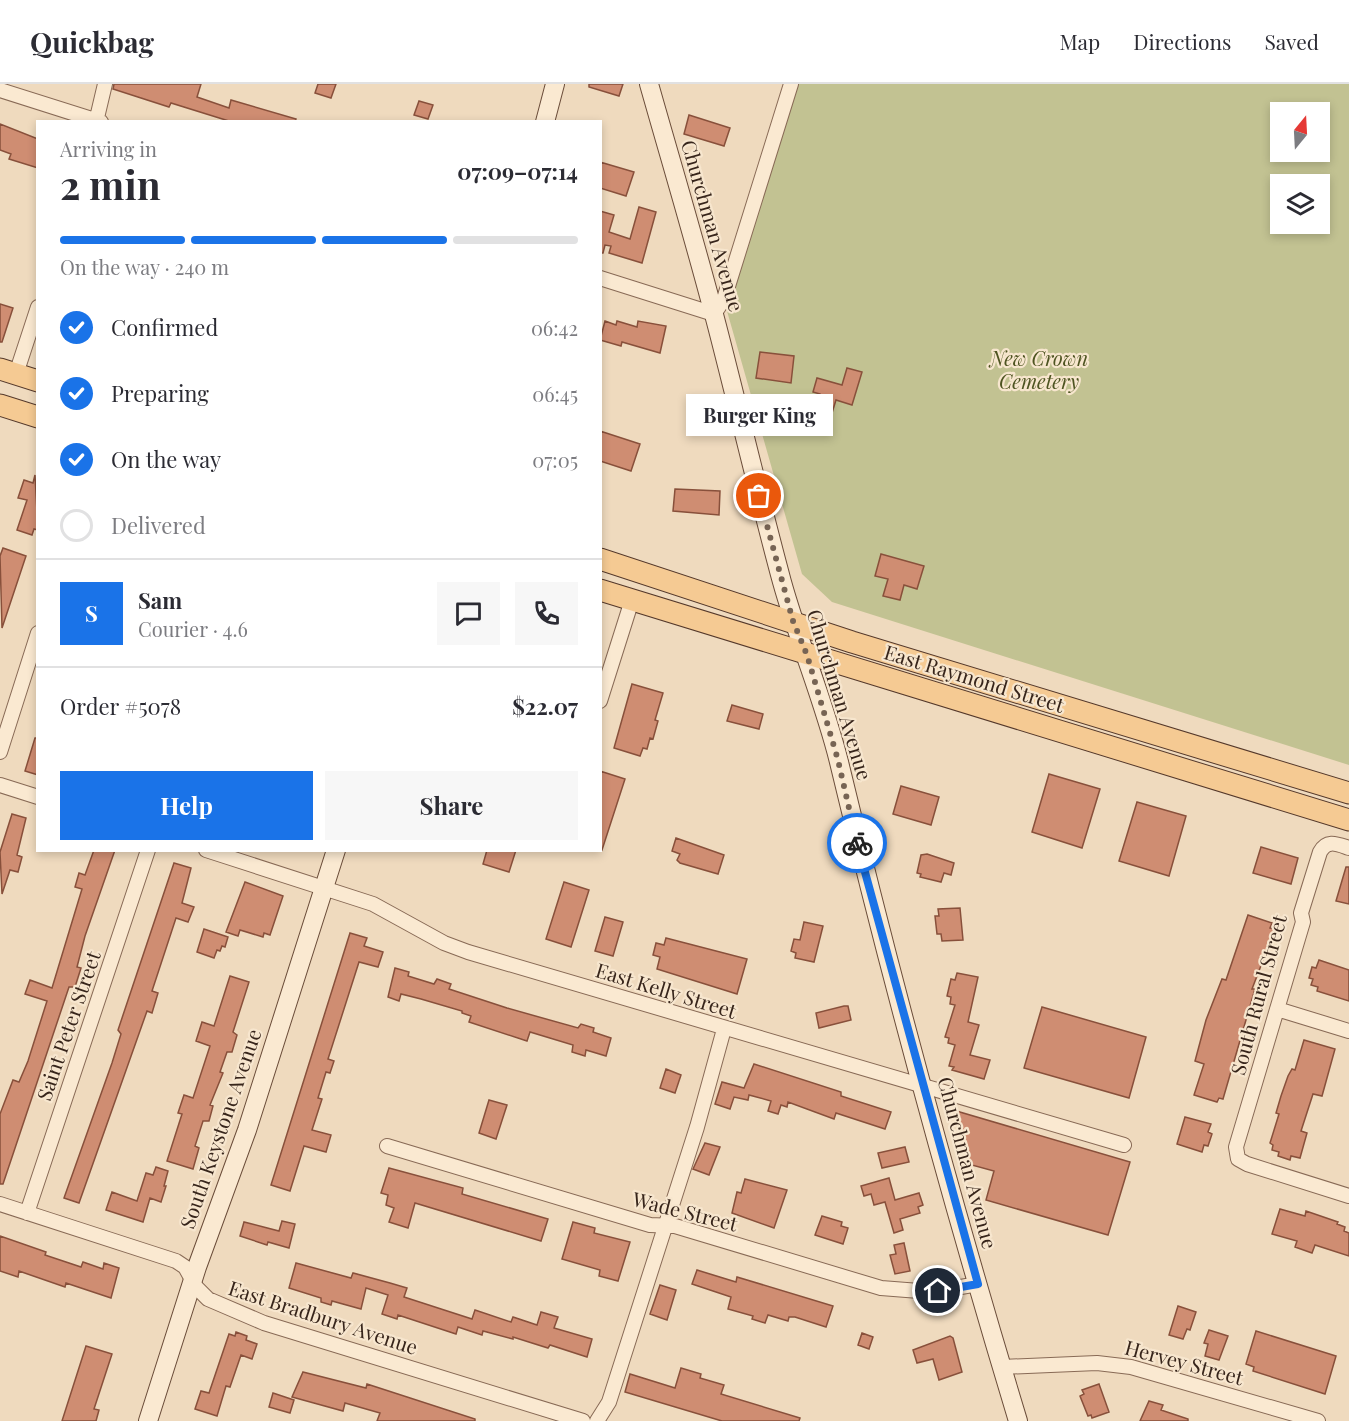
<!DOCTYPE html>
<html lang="en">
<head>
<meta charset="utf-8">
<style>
  body { margin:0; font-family:"Playfair Display",serif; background:#f7f7f7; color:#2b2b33; height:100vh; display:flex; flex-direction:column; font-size:22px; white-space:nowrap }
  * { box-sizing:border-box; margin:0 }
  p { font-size:20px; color:#7c7c81 }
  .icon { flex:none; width:33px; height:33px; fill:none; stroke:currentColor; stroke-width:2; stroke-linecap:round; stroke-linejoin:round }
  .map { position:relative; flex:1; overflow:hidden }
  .drawer { position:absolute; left:36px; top:36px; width:566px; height:732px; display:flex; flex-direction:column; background:#fff; border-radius:0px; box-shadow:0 3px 9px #0003 }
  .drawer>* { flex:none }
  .needle { width:39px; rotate:18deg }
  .tools { position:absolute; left:1270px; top:18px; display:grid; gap:12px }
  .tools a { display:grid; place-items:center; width:60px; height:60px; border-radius:0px; background:#fff; box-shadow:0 3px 9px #0003; font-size:30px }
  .pin { position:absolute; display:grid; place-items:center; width:51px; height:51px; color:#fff; margin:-26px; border:3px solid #fff; border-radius:50%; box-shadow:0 2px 6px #0007 }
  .courier { position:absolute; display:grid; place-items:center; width:60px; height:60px; margin:-30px; border:4px solid #1a73e8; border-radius:50%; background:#fff; color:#222; box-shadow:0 2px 8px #0007 }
  .bubble { position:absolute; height:42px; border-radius:0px; background:#fff; box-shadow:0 3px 9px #0003; font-size:20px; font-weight:700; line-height:42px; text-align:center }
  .overview em { font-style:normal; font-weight:700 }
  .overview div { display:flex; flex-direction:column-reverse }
  .overview { display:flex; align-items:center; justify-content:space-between; height:102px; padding:0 24px }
  h1 { font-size:39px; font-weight:700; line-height:45px }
  .bar { display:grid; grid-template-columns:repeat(4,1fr); gap:9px 6px; align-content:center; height:72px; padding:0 24px }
  .bar i { height:8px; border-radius:4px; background:#e1e1e2 }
  .bar .on { background:#1a73e8 }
  .bar p { grid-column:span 4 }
  .line { display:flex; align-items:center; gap:15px; padding:0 24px; border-top:2px solid #e1e1e2 }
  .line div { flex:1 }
  .round { display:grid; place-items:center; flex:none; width:63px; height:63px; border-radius:0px; background:#f7f7f7 }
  ol { padding:0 24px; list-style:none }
  li { display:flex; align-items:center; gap:18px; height:66px }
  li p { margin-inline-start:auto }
  li .icon { padding:6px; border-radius:50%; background:#1a73e8; color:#fff; stroke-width:4 }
  li:last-child { color:#7c7c81 }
  li i { width:33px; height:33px; border:3px solid #e1e1e2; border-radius:50% }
  .action { display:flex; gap:12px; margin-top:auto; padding:12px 24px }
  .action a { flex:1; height:69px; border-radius:0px; background:#1a73e8; color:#fff; font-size:24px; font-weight:700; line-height:69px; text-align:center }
  .action a+a { background:#f7f7f7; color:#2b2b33 }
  header { display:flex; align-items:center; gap:36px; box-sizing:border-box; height:84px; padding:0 30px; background:#fff; border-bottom:2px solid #e1e1e2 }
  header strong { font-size:28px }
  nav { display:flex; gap:33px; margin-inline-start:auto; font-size:21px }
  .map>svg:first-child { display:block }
</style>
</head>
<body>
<header>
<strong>Quickbag</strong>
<nav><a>Map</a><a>Directions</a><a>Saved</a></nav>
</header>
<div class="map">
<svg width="1349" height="1337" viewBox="0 0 1349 1337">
  <rect width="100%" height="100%" fill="#efdabe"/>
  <path fill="#c2c292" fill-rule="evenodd" d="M798,0H1349V681L832,518L802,490L727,227ZM1281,28H1320V68H1281ZM1281,100H1320V140H1281Z"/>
  <path fill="#cf8d72" stroke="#88503b" stroke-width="1.5" d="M114,0H201L197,13L229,24L231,16L296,35L295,38H232L171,19L169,23L113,5Z
    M318,0H336L331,14L315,9Z
    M589,0H623L619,12L589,3Z
    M419,17L433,21L428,35L414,31Z
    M689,31L730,44L724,62L684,50Z
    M0,40L38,55V84L9,75L11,70L0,66Z
    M600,78L634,88L626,112L600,104Z
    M639,123L656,128L642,179L609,169L611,162L605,161L603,169H600V127L614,131L609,148L630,155Z
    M0,220L13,224L2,258H0Z
    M605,237L616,241L617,237L637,243L638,237L666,242L660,269L622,258L621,262L600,256Z
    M760,268L794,272L791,299L756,294Z
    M847,284L862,288L852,321L836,316L827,345L811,340L820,310L813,308L817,294L842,301Z
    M600,347L640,360L631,387L600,377Z
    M35,391L38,446L34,445L32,451L17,446L27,416L18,414L24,396L33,399Z
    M675,405L720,407L719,431L673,427Z
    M3,464L26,472L2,544L0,472Z
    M881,470L924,482L917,505L904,501L900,516L883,512L888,495L875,492Z
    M632,600L663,609L655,636L658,637L653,655L650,654L647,665L643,664L640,672L614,664Z
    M732,621L763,630L759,645L727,637Z
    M35,654H38V691L25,687Z
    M600,687L625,695L602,766L600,765Z
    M1049,690L1100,705L1082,764L1032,748Z
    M901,702L939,713L931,741L893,730Z
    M1137,718L1186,732L1169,792L1119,777Z
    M12,730L26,734L17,771L22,773L18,788L10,786L2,810L0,768Z
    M676,754L724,771L718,790L680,779L677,776L680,770L672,767Z
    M1261,763L1298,774L1291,800L1253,789Z
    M94,766H115L85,852L77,883L81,884L75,903H69L3,1100H0V1030L13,996L19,998L28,977L47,917L25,910L30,896L52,904L82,805L75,803L79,789L85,791Z
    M487,766H516L509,788L483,780Z
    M927,770L954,779L951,791L944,789L941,798L920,793L921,790L917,789L921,771Z
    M174,779L191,784L182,819L194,823L188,838L176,834L152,907L158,909L152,929L147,927L79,1119L64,1114L112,979L121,950L118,946Z
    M1346,783H1349V820L1336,817Z
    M245,798L283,812L270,851L264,849L263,853L240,846L238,852L226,848Z
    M564,798L589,806L571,863L546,855Z
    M960,824L963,856L942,857L941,850H937L935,832H939L938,825Z
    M1248,831L1272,839L1270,844L1275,845L1252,905H1255L1223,1015L1219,1014L1217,1018L1194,1011L1204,980L1195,977L1206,936L1222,895L1226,896Z
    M605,833L623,838L613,872L595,867Z
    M804,838L823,842L814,878L795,874L796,869L791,867L794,855L800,856Z
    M204,845L228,853L225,863L222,862L220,867L217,866L214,874L197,868Z
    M350,849L367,854L364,862L383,868L378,883L359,878L328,975L334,977L330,989L326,988L318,1014L322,1015L312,1046L331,1051L326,1068L304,1062L290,1107L271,1101Z
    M666,854L747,875L737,910L657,885L660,873L653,871L656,859L664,861Z
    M1319,876L1349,886V917L1317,907L1318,903L1311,901L1313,895L1309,894L1312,883L1316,884Z
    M395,884L409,888L408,892L434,900L437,895L451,900L449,905L507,924L578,944L581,940L594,944L593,948L611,954L606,972L586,966L585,972L572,968L573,961L530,948L527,957L469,938L471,932L462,929V927L421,915L401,910L399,917L388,913Z
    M957,889L978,893L968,938L979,941L970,971L990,976L984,995L952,986L954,983L949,982L955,961L948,959L949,954L945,953L955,921L950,920L951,913L947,912L951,895L955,896Z
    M230,892L249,898L233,948L237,951L232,968H227L220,988L223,989L210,1021L213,1022L209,1037H203L195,1062L199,1064L193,1085L167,1077L182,1030L178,1029L184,1011L193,1014L210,962L196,957L202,938L214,942Z
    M844,922H848L851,936L819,944L816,929Z
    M1042,923L1146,953L1129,1014L1024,984Z
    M1304,956L1335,965L1322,1012L1313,1010L1301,1047L1307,1049L1300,1074L1291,1072L1290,1076L1278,1072L1279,1068L1272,1066L1273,1061L1270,1059L1279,1030L1276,1029L1281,1012L1288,992L1292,985L1295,986Z
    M754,980L841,1008V1012L891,1028L885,1045L836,1029L834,1035L788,1018L787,1023L781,1021L778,1030L768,1027L771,1017L749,1011L748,1016L734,1013L730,1025L715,1020L722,998L744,1004Z
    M666,985L681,991L675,1009L660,1004Z
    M489,1016L507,1021L496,1055L479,1049Z
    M953,1026L1130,1078L1108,1151L986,1116L994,1087L968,1080Z
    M1185,1033L1211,1040L1208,1048L1212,1050L1208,1062L1204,1061L1202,1068L1177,1060Z
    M705,1059L720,1063L709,1091L693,1085Z
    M905,1063L909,1078L882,1084L878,1069Z
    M156,1083L168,1087L164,1102H166L161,1118L150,1114L143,1138L106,1126L112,1108L137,1117L146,1089L153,1091Z
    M389,1084L463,1104L462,1110L548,1135L541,1157L415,1119L408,1144L389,1138L394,1124L386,1121L388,1111L381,1109Z
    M889,1094L895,1116L919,1109L923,1121L918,1123L920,1129L900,1135L903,1146L894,1149L885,1118L874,1121L871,1110L864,1112L861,1102Z
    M745,1095L787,1106L774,1144L732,1129L737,1108L741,1109Z
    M1280,1125L1305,1132L1306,1127L1338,1138L1337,1140L1345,1143L1344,1147L1349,1149V1172L1315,1161L1312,1169L1295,1163L1297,1157L1272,1150Z
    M822,1132L842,1138L841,1142L848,1144L843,1160L815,1151Z
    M282,1137L295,1140L289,1164L268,1158L267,1161L240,1152L244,1138L279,1147Z
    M573,1138L595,1144L594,1149L630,1158L618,1197L599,1192L600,1186L562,1175Z
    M0,1152L46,1168L45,1171L81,1183L83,1178L103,1185L104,1179L119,1184L111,1214L66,1199L65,1203L19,1187L18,1193L0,1187Z
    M904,1159L910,1187L895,1190L890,1171L896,1170L894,1161Z
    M296,1179L351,1194L353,1189L390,1199L407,1204L404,1213L472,1235L475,1226L511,1238L513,1233L537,1241L541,1228L558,1233L554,1244L592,1255L587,1273L550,1261L548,1264L513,1253V1255L483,1247L482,1251L458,1243L456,1250L398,1231L397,1235L382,1230L388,1211L366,1204L361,1225L332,1217L331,1221L321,1218V1214L289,1204Z
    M697,1186L736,1198L737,1193L833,1222L826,1243L795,1233H789L788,1237L768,1231L765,1239L752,1235L753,1232L728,1225L731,1213L692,1200Z
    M660,1201L676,1206L667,1236L650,1230Z
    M1178,1222L1196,1228L1190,1246L1187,1245L1183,1255L1169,1251Z
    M1209,1246L1228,1252L1219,1276L1205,1272L1208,1260L1204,1259Z
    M1256,1247L1336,1272L1325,1310L1253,1287L1254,1283L1246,1280Z
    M236,1248L247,1252L246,1256L257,1260L252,1275L241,1271L230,1303L226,1302L217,1332L195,1325L201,1307L209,1309L229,1250L235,1252Z
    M862,1249L873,1253L869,1265L858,1261Z
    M950,1252L953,1254L962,1288L939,1296L933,1275L917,1279L913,1266Z
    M86,1262L112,1270L94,1325L99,1326L96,1337H62Z
    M681,1284L701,1290L700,1294L724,1301L721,1310L800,1334L799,1337H722L625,1308L630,1290L675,1304Z
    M303,1288L366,1304L367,1300L475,1335V1337H377L380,1329L345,1319L343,1327L292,1313Z
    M1099,1300L1109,1328L1092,1334L1091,1331L1088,1332L1080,1312L1084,1310L1082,1306Z
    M273,1309L294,1316L290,1329L269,1323Z
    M1149,1317L1163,1321L1161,1326L1188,1335V1337H1140Z"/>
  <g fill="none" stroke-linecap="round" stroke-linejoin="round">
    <defs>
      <path id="minor" d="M0,6L101,38
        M96,38L105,0
        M600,194L714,230L724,215L791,0
        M16,290L38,223
        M600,617L632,516
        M0,668L38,549
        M0,701L38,713
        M1349,764C1337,760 1327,755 1320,768L1301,829L1303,838L1236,1063L1238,1075L1247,1080L1349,1112
        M206,766L373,820L444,859L468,868L1124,1061
        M1277,925L1349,947
        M387,1062L650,1141L675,1142L881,1204L932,1208L978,1200
        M0,1120L176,1177L185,1183L196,1203L208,1215L264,1239L583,1337
        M27,1129L148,766
        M1002,1283L1097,1279L1131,1283L1318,1337
        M597,1337L609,1318L697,1043L724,945"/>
      <path id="secondary" d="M649,0C672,81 696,161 717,242C739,327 759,413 782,498C799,559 824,617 839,678C892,899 952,1119 1018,1337
        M545,38L555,0
        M148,1337L197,1183L247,1046L336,766"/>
      <path id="primary" d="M0,285L38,297
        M0,321L38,333
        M600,475L852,558L1349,709
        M600,506L1349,736"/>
    </defs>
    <use href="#minor" stroke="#886a56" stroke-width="16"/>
    <use href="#secondary" stroke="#6a4c39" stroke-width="20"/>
    <use href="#primary" stroke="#55392b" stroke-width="23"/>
    <use href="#minor" stroke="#fae9d1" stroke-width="14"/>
    <use href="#secondary" stroke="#fae9d1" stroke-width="18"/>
    <use href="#primary" stroke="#f5ca93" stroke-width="21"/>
  </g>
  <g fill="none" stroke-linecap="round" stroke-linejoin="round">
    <path stroke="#776454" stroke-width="6" stroke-dasharray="0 10.8" d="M759,412L793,537L807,571L838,676L857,759"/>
    <path stroke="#1a73e8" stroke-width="8" d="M857,759L978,1200L938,1207"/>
  </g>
  <g text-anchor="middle" stroke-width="4.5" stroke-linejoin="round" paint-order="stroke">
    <g font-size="20" fill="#37251b" stroke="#f7e6ce">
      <text transform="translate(712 142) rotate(74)" y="7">Churchman Avenue</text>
      <text transform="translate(974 595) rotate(17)" y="7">East Raymond Street</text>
      <text transform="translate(839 611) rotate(73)" y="7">Churchman Avenue</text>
      <text transform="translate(666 907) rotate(17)" y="7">East Kelly Street</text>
      <text transform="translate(1259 911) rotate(-75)" y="7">South Rural Street</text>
      <text transform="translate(69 942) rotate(-71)" y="7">Saint Peter Street</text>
      <text transform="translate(221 1045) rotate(-71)" y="7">South Keystone Avenue</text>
      <text transform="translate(967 1079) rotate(75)" y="7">Churchman Avenue</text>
      <text transform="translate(685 1128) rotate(14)" y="7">Wade Street</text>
      <text transform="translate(323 1234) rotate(18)" y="7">East Bradbury Avenue</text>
      <text transform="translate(1184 1279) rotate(15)" y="7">Hervey Street</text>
    </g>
    <g font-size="20" font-style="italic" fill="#4e5421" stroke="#f7e6ce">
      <text x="1039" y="282">New Crown<tspan x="1039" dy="23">Cemetery</tspan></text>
    </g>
  </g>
</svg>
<div class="tools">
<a><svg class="needle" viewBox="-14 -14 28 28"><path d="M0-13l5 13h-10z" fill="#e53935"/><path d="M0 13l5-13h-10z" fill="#7c7c81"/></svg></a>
<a><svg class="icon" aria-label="layers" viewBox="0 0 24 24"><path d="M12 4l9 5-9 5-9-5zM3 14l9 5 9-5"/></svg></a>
</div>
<div class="pin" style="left:759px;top:412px;background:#ea580c"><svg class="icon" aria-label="bag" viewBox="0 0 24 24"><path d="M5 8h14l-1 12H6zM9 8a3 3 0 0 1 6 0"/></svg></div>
<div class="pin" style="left:938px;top:1207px;background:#1f2937"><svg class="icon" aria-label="home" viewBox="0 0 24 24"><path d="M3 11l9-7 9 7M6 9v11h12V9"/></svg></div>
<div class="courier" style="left:857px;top:759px"><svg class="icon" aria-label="bike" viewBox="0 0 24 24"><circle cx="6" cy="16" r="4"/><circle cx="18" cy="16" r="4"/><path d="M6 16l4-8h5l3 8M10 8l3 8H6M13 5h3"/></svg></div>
<div class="bubble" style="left:686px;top:310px;width:147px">Burger King</div>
<section class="drawer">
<div class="overview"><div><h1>2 min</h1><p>Arriving in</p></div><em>07:09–07:14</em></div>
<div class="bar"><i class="on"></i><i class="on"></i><i class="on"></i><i></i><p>On the way · 240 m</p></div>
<ol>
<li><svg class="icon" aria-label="check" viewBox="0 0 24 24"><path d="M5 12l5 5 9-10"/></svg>Confirmed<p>06:42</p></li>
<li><svg class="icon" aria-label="check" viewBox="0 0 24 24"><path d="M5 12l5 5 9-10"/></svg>Preparing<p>06:45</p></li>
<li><svg class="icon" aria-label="check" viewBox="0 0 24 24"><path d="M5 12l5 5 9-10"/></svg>On the way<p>07:05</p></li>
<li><i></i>Delivered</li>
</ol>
<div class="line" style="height:108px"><b class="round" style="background:#1a73e8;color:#fff">S</b><div><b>Sam</b><p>Courier · 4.6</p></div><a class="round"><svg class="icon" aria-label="chat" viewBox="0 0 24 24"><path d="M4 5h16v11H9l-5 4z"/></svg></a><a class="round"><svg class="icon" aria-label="phone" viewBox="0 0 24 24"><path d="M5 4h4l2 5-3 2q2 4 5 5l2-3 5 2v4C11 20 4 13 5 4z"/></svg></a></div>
<div class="line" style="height:78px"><div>Order #5078</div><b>$22.07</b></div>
<div class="action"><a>Help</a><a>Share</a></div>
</section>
</div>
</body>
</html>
